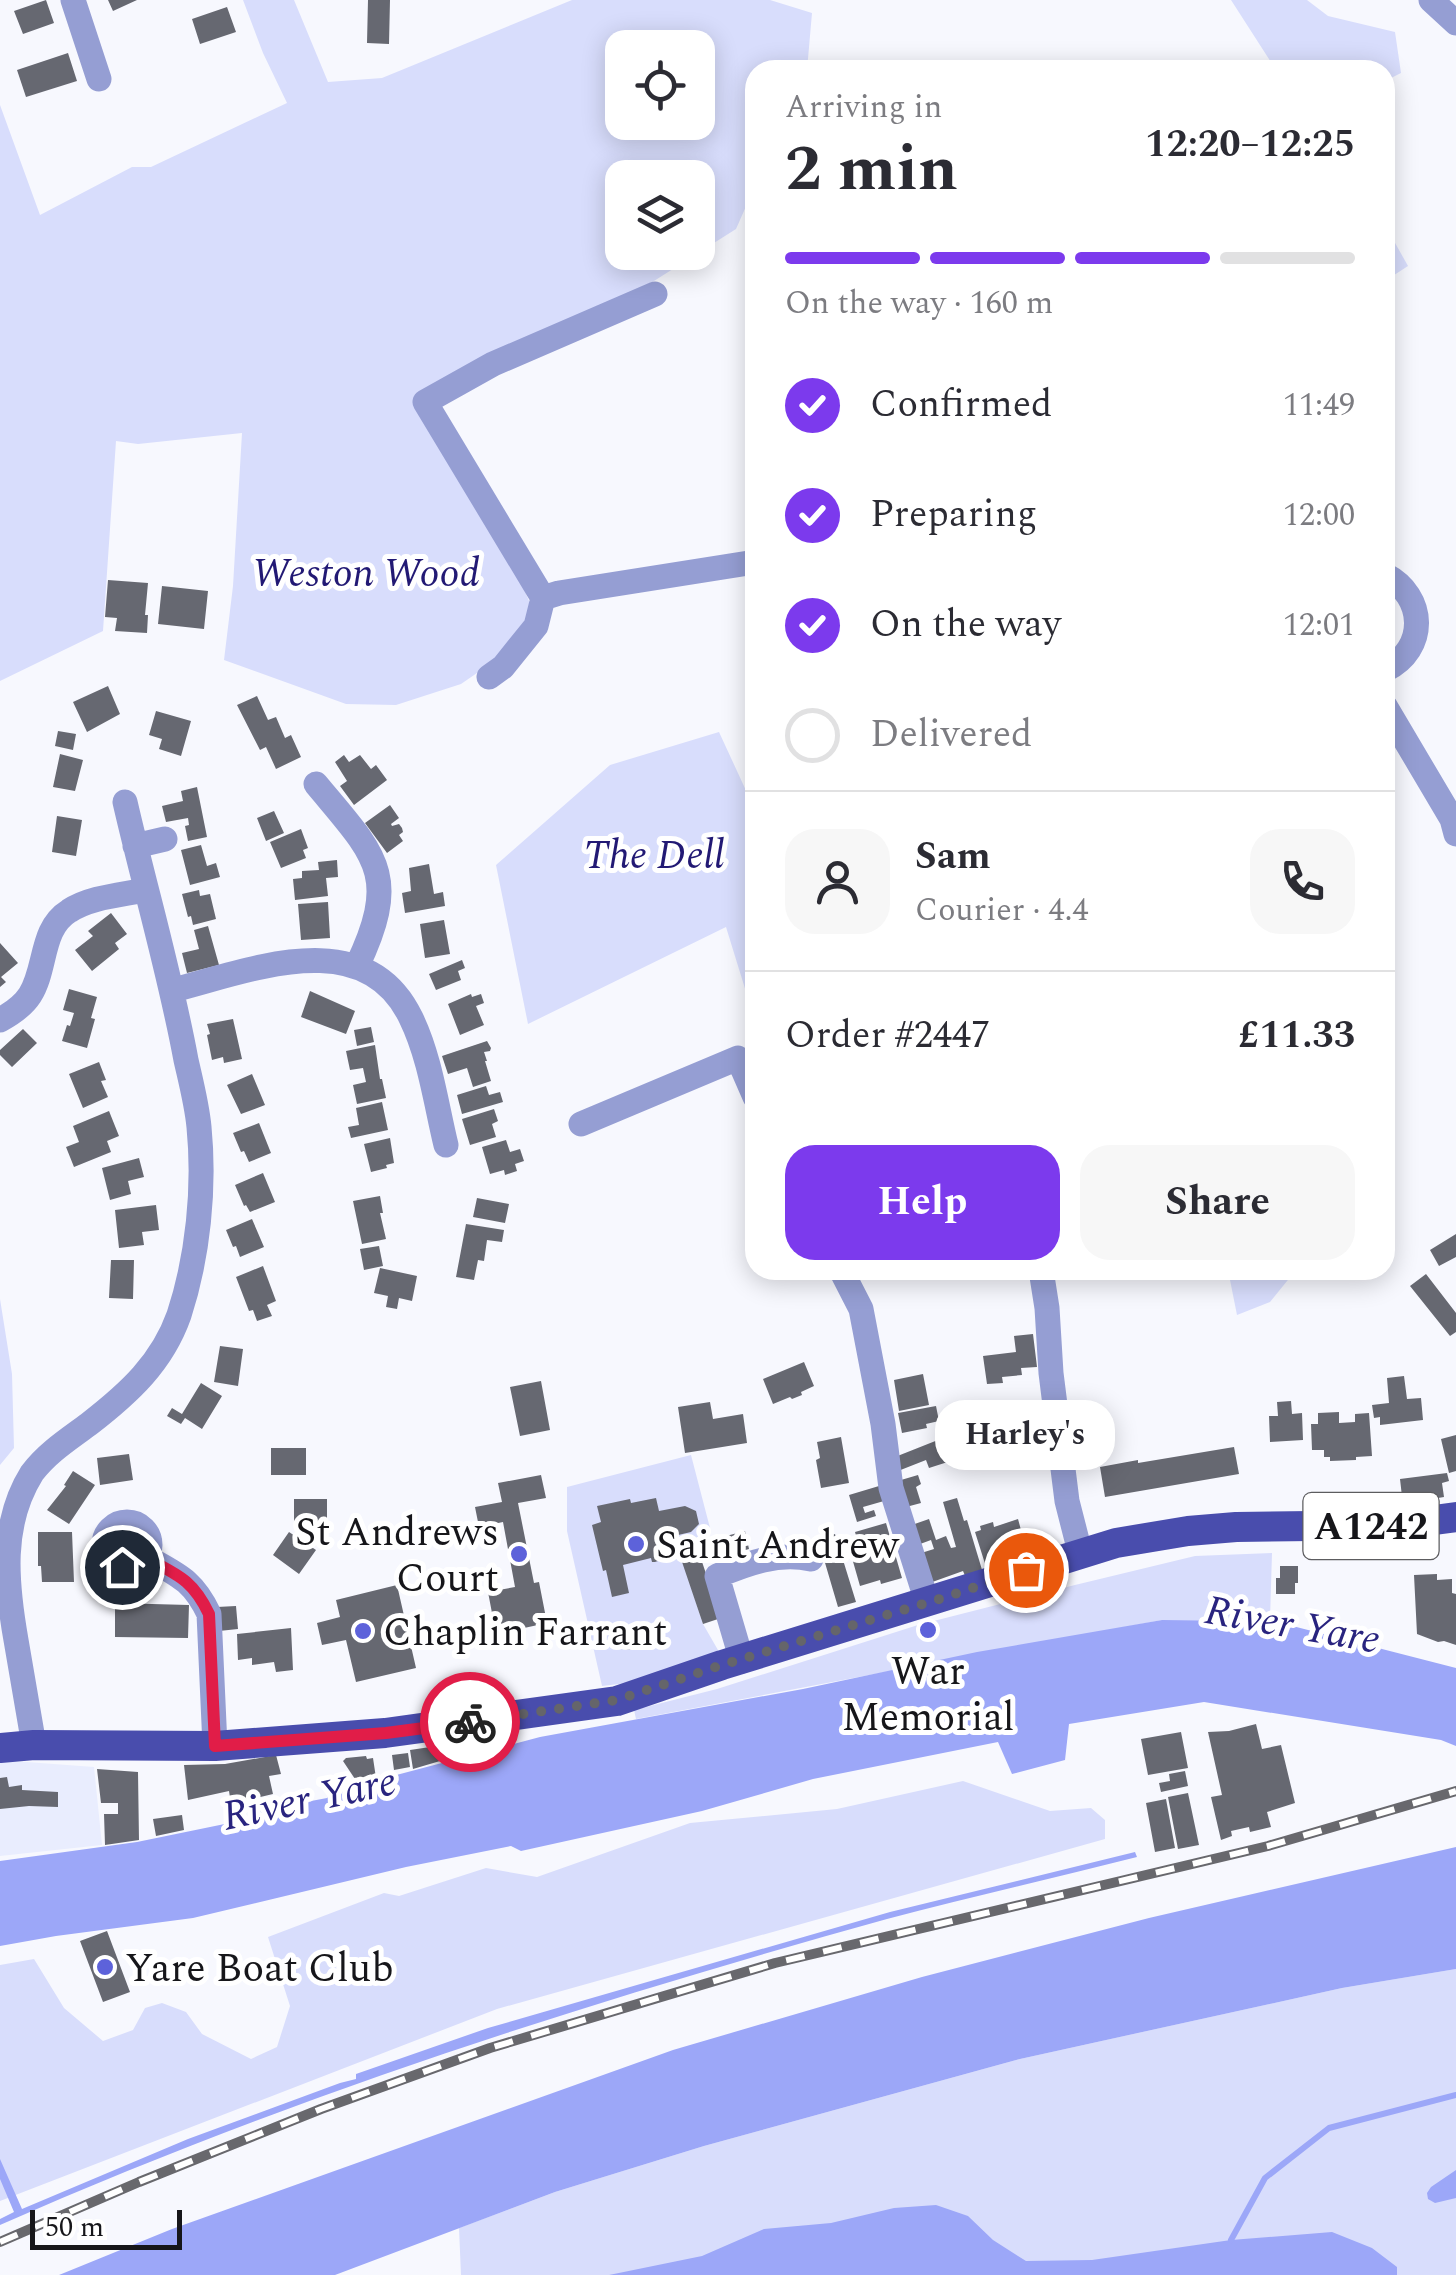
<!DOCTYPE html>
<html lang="en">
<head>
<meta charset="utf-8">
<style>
  body { margin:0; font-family:Spectral,serif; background:#f7f7f7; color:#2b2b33; height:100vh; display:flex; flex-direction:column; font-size:38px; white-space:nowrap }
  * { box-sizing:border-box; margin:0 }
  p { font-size:32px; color:#7c7c81 }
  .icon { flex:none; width:55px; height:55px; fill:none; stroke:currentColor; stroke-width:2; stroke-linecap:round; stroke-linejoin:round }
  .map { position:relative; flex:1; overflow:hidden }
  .sheet { position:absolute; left:745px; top:60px; width:650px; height:1220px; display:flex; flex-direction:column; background:#fff; border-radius:30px; box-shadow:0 5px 25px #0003 }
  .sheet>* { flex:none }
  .fabs { position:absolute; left:605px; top:30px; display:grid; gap:20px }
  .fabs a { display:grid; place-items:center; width:110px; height:110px; border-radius:20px; background:#fff; box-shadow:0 5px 25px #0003; font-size:50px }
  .scale { position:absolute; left:30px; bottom:25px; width:152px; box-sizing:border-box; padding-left:10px; border:5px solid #16161a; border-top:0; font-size:28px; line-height:35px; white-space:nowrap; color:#16161a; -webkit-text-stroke:8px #fff; paint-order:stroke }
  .pin { position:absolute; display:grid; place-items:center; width:85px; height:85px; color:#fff; margin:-42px; border:5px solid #fff; border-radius:50%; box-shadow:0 2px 10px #0007 }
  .courier { position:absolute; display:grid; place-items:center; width:100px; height:100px; margin:-50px; border:8px solid #e11d48; border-radius:50%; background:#fff; color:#222; box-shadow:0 2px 12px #0007 }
  .bubble { position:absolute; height:70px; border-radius:30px; background:#fff; box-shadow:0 5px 25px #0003; font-size:32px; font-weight:700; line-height:70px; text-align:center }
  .summary em { font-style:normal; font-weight:700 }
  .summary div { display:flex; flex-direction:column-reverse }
  .summary { display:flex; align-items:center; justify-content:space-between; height:170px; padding:0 40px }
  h1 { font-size:65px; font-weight:700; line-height:75px }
  .bar { display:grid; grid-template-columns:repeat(4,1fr); gap:15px 10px; align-content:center; height:120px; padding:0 40px }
  .bar i { height:12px; border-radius:8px; background:#e1e1e2 }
  .bar .selected { background:#7c3aed }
  .bar p { grid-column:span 4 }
  .line { display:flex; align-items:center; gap:25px; padding:0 40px; border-top:2px solid #e1e1e2 }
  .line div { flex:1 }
  .round { display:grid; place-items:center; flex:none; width:105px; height:105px; border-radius:30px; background:#f7f7f7 }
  ol { padding:0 40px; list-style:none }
  li { display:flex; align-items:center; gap:30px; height:110px }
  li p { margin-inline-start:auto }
  li .icon { padding:10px; border-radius:50%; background:#7c3aed; color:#fff; stroke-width:4 }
  li:last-child { color:#7c7c81 }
  li i { width:55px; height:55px; border:5px solid #e1e1e2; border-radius:50% }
  .primary-button { display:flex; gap:20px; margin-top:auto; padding:20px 40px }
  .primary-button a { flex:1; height:115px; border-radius:30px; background:#7c3aed; color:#fff; font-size:40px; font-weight:700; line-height:115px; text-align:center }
  .primary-button a+a { background:#f7f7f7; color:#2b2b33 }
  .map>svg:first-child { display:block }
</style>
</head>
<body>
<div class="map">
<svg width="1456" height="2275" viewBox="0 0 1456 2275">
  <rect width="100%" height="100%" fill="#f7f8fe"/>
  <path fill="#e9edfe" d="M0,1760L94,1767L102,1845L0,1856Z"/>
  <path fill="#d8ddfc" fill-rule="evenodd" d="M243,0H294L328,82L382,78L572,0H770L812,13L807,70H755V186L736,229L654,281L416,394L523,587L533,610L493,662L461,684L396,705L346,704L224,660L233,586L242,433L138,444L116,441L103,631L0,681V105L40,215L132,167H151L287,103L263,53ZM622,48H698V122H622ZM622,178H698V252H622Z
    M1231,0H1307L1328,16L1395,32L1401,73L1385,81V70H1276Z
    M1385,225L1408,266L1385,281Z
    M719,732L755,810V1021L726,927L528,1024L496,865L610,765Z
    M1228,1270H1296L1270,1302L1237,1315Z
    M0,1299L12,1374L14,1448L0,1465Z
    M691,1455L710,1528L698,1550L681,1556L703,1624L722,1657L644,1681L602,1686L567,1531V1487Z
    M1272,1553L1270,1620H1162L636,1719L634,1710L717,1689L918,1625L1075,1585L1195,1556Z
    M963,1781L1050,1811L1091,1808L1105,1820V1839L497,2009L0,2201V1965L34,1959L64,2008L103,2041L133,2030L145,2008L162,2003L186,2012L202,2034L251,2059L277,2047L290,2006L268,1937L384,1893L399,1896L486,1868L537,1877L690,1823L837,1809Z
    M1456,1969V2275H461L459,2228L555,2192L704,2146L1020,2059L1342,1988Z"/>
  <path fill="#9ca7f8" d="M1162,1620L1273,1621L1456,1668V1746L1441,1740L1204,1702L1069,1724L1065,1760L1012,1774L998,1742L813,1779L702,1811L521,1851L511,1846L406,1867L193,1918L56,1936L0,1946V1861L137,1842L249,1819L248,1813L327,1798L331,1795V1781L346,1777L351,1787L540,1737L803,1689L977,1652Z
    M1456,1847V1969L1342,1988L1020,2059L704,2146L555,2192L335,2275H59L172,2229L673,2050L922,1977L1149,1918Z
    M1135,1852L1137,1857C1054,1878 970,1897 887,1919C585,2003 287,2098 0,2225V2219L14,2212L0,2179V2159L22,2209L188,2139L340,2083L356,2079V2074L488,2028L890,1912Z
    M1456,2170V2198L1435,2203L1428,2199L1427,2193L1431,2187Z
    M936,2205L968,2216L993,2240L1026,2261L1092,2260L1231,2240L1332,2232L1372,2248L1397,2267V2275H609L702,2256L764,2229L831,2223L894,2208Z"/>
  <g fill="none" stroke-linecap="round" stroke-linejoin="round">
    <path stroke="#9ca7f8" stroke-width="6" d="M1231,2240L1265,2178L1329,2128L1456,2095"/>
  </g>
  <path fill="#666871" d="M46,0L54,23L23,34L14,11Z
    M108,0H137L113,11Z
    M368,0H390L389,44L367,43Z
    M227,7L236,32L200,44L192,19Z
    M68,53L77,81L26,97L17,70Z
    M108,580L148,583L145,615H148L147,633L115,631L117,618L105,617Z
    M162,586L208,591L204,629L158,624Z
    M108,686L120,714L87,732L73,702Z
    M257,696L268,720L276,717L285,738L291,735L301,757L276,769L266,747L260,750L237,705Z
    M156,711L191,721L181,756L159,749L162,739L149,735Z
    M58,731L76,734L73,750L55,746Z
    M60,754L83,760L75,791L53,787Z
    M344,755L349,762L360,755L371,769L376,765L387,780L354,805L340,786L347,781L335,762Z
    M197,787L207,837L188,841L185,826L189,825L188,818L166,822L162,806L183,801L181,791Z
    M390,805L399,818L391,824L392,826L399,824L402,828L403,832L399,835L403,841L387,853L365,823Z
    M274,811L284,833L266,841L257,818Z
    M57,816L82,820L76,856L52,852Z
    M301,829L308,848L303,850L306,858L281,868L270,842Z
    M201,845L207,866L216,863L220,877L190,885L181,850Z
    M337,860L338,877L326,878L328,896L295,900L293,879L302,878V871L319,870L318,862Z
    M429,864L434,894L443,892L445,906L405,913L402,893L411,891L409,868Z
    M199,890L200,896L210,894L216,919L193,925L191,916L188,917L182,894Z
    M328,902L330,938L301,940L298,904Z
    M111,913L127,934L115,943L119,949L92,971L75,950L93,936L88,931Z
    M444,920L450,954L425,958L420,924Z
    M208,926L219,965L187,973L182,953L199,949L194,930Z
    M0,943L18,963L1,977L6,982L0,987Z
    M462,960L465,968L458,971L461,980L436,990L429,974Z
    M69,989L97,997L91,1018L95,1019L87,1048L62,1041L67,1025L70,1026L74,1013L63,1010Z
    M310,991L355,1011L346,1034L301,1017Z
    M471,994L472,997L481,994L484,1003L476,1006L484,1025L460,1035L448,1004Z
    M233,1019L242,1059L224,1063L223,1057L212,1060L207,1035L210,1034L207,1024Z
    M371,1027L374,1042L357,1046L354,1030Z
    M23,1029L37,1043L12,1067L0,1055V1050Z
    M487,1041L491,1048L490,1051L484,1052L487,1061H485L491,1081L473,1087L467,1068L448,1074L442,1056Z
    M375,1045L380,1079H382L386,1098L357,1104L353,1085L366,1082L363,1068L350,1070L346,1051Z
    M99,1062L106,1080L101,1081L108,1097L83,1108L69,1074Z
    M252,1074L265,1105L241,1114L227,1085Z
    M486,1086L489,1095L500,1092L503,1102L462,1114L457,1095Z
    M382,1102L388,1130L351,1138L348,1127L359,1125L356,1108Z
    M494,1109L498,1121L492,1124L496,1137L470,1145L462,1119Z
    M109,1111L119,1136L107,1141L111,1152L74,1167L66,1147L79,1142L73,1126Z
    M259,1123L271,1153L249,1162L244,1151L241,1152L233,1133Z
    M390,1138L394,1163L386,1165L387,1168L371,1172L364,1144Z
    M506,1140L510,1152L520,1149L524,1161L515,1164L517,1171L505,1175L504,1170L490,1174L482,1147Z
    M139,1158L144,1177L128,1181L131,1194L110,1200L102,1168Z
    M263,1173L275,1202L250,1212L246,1205L244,1206L235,1185Z
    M380,1196L383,1213H380L386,1239L362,1244L353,1201Z
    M477,1198L509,1204L505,1223L473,1217Z
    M156,1205L159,1230L142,1232L144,1245L119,1248L115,1210Z
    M252,1219L264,1247L240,1257L236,1246L233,1247L226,1230Z
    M466,1224L504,1230L502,1242L487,1240L484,1261L478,1260L474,1280L456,1277Z
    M1456,1234V1257L1439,1266L1430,1250Z
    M379,1246L383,1266L364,1270L360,1249Z
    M111,1260H134L133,1299L109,1298Z
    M263,1266L276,1301L267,1305L272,1316L257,1321L253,1310L249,1311L236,1277Z
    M380,1268L417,1276L412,1301L399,1298L397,1309L386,1307L388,1296L374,1293Z
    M1426,1274L1456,1313V1332L1450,1336L1410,1286Z
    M1033,1334L1037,1367L1021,1368L1022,1375L1002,1377L1003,1383L987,1384L983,1356L1016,1352L1014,1336Z
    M220,1346L243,1349L238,1386L214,1382Z
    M804,1362L814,1386L801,1392L802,1395L792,1399L790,1397L773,1404L763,1379Z
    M923,1374L929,1405L899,1411L894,1380Z
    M1404,1376L1407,1399L1421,1398L1423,1420L1380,1425V1417L1374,1418L1372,1405L1389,1403L1387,1378Z
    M541,1381L550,1430L520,1436L510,1387Z
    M201,1383L222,1396L202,1429L185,1418L181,1424L167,1416L172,1408L182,1414Z
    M1291,1401L1292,1414L1302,1413L1303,1440L1270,1442L1269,1416H1278L1277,1402Z
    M710,1402L713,1419L743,1414L747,1443L685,1453L678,1407Z
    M936,1406L939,1421L926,1424L927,1428L902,1433L898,1413Z
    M1339,1412V1423L1355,1422V1414L1369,1413L1372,1456L1356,1457V1460L1330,1461V1457H1324V1450H1312L1311,1424H1318V1413Z
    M1456,1435V1471L1449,1473L1441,1439Z
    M948,1436L957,1459L929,1468L926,1460L898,1471L895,1457Z
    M841,1437L849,1483L821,1488L816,1460L820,1458L817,1442Z
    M1234,1447L1239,1474L1105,1497L1100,1467L1138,1460V1463Z
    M271,1448H306V1475H271Z
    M129,1454L133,1480L100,1485L97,1458Z
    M73,1471L95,1485L69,1524L47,1510L66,1486L64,1485Z
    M1447,1473L1449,1481L1442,1483L1444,1497L1420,1501L1422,1511L1404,1514L1400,1479Z
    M541,1475L546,1498L518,1503L534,1583L539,1582L547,1623L496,1634L488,1592L515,1587L503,1522L479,1527L475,1507L502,1502L498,1483Z
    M918,1475L921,1484L916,1487L921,1503L906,1507L901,1480Z
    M879,1486L884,1501L863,1507L865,1513L874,1510L876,1516L857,1522L849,1495Z
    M656,1498L659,1511L685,1506L696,1511L699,1524L691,1532L674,1536L678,1552L657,1557L658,1561L655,1562H652L651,1558L623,1565L629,1593L612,1597L606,1570L603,1571L592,1525L601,1522L597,1506L630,1499L631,1503Z
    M957,1498L964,1521L967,1520L983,1573L966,1578L963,1571L924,1585L918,1554L934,1549L931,1540L912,1547L906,1527L929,1519L936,1540L946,1536L951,1548L956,1547L943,1502Z
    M294,1499H327V1528H294Z
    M1018,1519L1024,1541L1029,1540L1033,1557L987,1570L975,1532L981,1530L980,1526L993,1522L994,1527Z
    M886,1523L902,1578L881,1584L880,1580L860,1586L852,1558L862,1556L855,1532Z
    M745,1531L749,1549L716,1558L711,1540Z
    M38,1532H72L74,1582H42L41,1566H38Z
    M289,1532L316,1550L299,1574L273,1555Z
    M835,1534L856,1602L838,1607L818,1539Z
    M698,1550L721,1618L703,1624L680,1556Z
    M1280,1566H1298V1583H1295V1594H1276V1578H1280Z
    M1437,1574V1580L1452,1579V1593L1456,1594V1645L1444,1641L1438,1642L1417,1634L1414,1575Z
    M397,1585L416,1668L356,1682L346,1640L322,1645L317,1623L340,1617L336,1600Z
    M115,1603L189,1605L188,1638L115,1637Z
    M236,1606L238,1629L219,1631L217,1607Z
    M291,1628L293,1670L276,1672L274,1662L252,1665V1658L238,1660L237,1634Z
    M635,1635L637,1648L625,1650L623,1638Z
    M1256,1724L1262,1749L1281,1745L1295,1803L1267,1812L1271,1827L1250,1832L1249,1827L1231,1831L1232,1836L1221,1840L1211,1797L1222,1795L1208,1732L1229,1731Z
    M1181,1732L1188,1768L1148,1775L1141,1739Z
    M437,1746L440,1761L413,1769L410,1750Z
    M408,1753L410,1767L394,1770L392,1755Z
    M276,1755L281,1774L269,1776L273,1794L231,1804L229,1791L188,1800L184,1765L225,1764Z
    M366,1756L367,1759L373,1758L376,1778L357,1782L343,1761L346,1758Z
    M97,1769L138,1772L139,1840L105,1845L104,1814H118V1803H101Z
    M1185,1771L1188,1786L1161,1792L1159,1783L1170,1781L1169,1774Z
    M7,1777L9,1787L22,1785V1790L58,1792V1807L29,1806L0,1809V1778Z
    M1188,1793L1199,1845L1178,1849L1168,1797Z
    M1166,1799L1175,1848L1155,1852L1146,1803Z
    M182,1815L184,1830L156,1836L153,1819Z
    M107,1931L130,1992L103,2002L80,1941Z"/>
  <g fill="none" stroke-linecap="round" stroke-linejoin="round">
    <path stroke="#959ed3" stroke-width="25" d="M73,0L99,79
      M1431,0L1456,23
      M1385,575C1426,596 1428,649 1385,670
      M543,598L559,593L755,562
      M489,677L503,667L536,626L543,598L425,402L493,364L655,294
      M1385,706L1452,819L1456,834
      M316,784C375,855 401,874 357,966
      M135,846L165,839
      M173,990C249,971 365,922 411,1018C430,1057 436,1104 446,1145
      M0,1020C11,1014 23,1006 30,995C47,968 40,929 69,911C90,897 121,895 145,890
      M581,1124L738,1058L755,1097
      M841,1270L861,1309L883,1424L891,1488L927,1602
      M1041,1270L1047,1308L1051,1373L1067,1501L1080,1552
      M104 1545a23 23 0 1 1 46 0a23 23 0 1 1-46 0Z
      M146,1557C178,1575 193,1580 209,1614L215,1746
      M742,1661L717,1576C748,1563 778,1552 811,1559
      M34,1745C28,1710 22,1675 16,1640C6,1583 0,1524 32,1473C48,1452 69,1439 89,1424C129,1393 162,1363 179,1315C198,1257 205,1188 199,1127C197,1105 191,1082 186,1060C170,973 145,889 125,802"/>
    <path stroke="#494dad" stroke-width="30" d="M0,1748L34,1745L215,1746L385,1733L617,1701L722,1665L1116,1543L1188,1531L1236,1527L1397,1525L1456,1517"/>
    <defs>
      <path id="rail" d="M0,2242L139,2182L321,2109L490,2048L775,1963L1268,1846L1456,1791"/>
    </defs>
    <use href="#rail" stroke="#68686d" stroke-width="10"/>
    <use href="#rail" stroke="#fff" stroke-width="6" stroke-dasharray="19" stroke-linecap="butt"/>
  </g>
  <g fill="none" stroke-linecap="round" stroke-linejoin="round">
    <path stroke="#65656a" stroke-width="10" stroke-dasharray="0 18" d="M470,1722L617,1700L722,1665L946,1597L1026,1570"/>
    <path stroke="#e11d48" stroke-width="12" d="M122,1567C133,1568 139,1565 146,1558C178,1575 193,1580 209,1614L215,1746L386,1733L470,1722"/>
  </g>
  <g fill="#5d62da" stroke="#fff" stroke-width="4">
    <circle cx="636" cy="1544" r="10"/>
    <circle cx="519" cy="1554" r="10"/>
    <circle cx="928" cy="1630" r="10"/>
    <circle cx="363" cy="1631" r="10"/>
    <circle cx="105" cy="1967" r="10"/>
  </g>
  <g text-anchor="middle" stroke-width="10" stroke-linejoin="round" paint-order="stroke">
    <rect fill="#fff" stroke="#5c5c5f" stroke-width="2.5" x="1303.5" y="1493" width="135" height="66" rx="8"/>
    <g font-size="38" font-weight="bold" fill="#16161a">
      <text x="1371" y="1539">A1242</text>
    </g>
    <g font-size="40" font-style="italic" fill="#221974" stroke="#fff">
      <text x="366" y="586">Weston Wood</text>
      <text x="654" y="868">The Dell</text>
    </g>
    <g font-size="40" fill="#16161a" stroke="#fff" text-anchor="start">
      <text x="499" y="1545" text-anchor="end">St Andrews<tspan x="499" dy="46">Court</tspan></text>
      <text x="656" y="1558">Saint Andrew</text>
      <text x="383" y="1645">Chaplin Farrant</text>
      <text x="928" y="1684" text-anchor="middle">War<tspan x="928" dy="46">Memorial</tspan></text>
      <text x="125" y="1981">Yare Boat Club</text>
    </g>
    <g font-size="42" font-style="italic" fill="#29247f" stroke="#fff">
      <text transform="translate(1293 1623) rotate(10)" y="15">River Yare</text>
      <text transform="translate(309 1797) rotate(-12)" y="15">River Yare</text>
    </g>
  </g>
</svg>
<div class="fabs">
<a><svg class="icon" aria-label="locate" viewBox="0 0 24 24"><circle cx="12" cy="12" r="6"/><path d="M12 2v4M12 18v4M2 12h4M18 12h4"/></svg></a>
<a><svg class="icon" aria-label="layers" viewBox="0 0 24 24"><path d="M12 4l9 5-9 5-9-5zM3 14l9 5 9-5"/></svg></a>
</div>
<div class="scale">50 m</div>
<div class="pin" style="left:1026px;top:1570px;background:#ea580c"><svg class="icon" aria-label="bag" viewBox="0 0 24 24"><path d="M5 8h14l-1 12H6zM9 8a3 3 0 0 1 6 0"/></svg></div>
<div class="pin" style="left:122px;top:1567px;background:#1f2937"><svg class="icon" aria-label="home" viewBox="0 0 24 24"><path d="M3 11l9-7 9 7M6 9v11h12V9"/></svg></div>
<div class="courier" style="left:470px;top:1722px"><svg class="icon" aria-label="bike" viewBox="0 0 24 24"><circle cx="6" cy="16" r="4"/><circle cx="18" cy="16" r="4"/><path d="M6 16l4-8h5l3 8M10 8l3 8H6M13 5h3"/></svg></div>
<div class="bubble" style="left:935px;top:1400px;width:180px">Harley's</div>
<section class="sheet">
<div class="summary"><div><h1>2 min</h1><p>Arriving in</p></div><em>12:20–12:25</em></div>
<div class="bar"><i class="selected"></i><i class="selected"></i><i class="selected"></i><i></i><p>On the way · 160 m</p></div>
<ol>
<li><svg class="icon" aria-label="check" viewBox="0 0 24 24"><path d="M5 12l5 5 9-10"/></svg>Confirmed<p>11:49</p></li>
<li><svg class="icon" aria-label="check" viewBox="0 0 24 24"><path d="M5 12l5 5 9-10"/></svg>Preparing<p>12:00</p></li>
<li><svg class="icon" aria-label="check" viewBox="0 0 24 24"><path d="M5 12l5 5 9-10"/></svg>On the way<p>12:01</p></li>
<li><i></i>Delivered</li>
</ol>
<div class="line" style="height:180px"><a class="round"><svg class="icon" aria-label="person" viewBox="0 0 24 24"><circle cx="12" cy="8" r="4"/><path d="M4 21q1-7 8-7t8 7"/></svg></a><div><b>Sam</b><p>Courier · 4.4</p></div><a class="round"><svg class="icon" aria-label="phone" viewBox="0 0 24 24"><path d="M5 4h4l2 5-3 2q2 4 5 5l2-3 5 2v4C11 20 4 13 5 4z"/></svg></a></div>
<div class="line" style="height:130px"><div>Order #2447</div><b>£11.33</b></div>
<div class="primary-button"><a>Help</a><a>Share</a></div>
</section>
</div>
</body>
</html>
